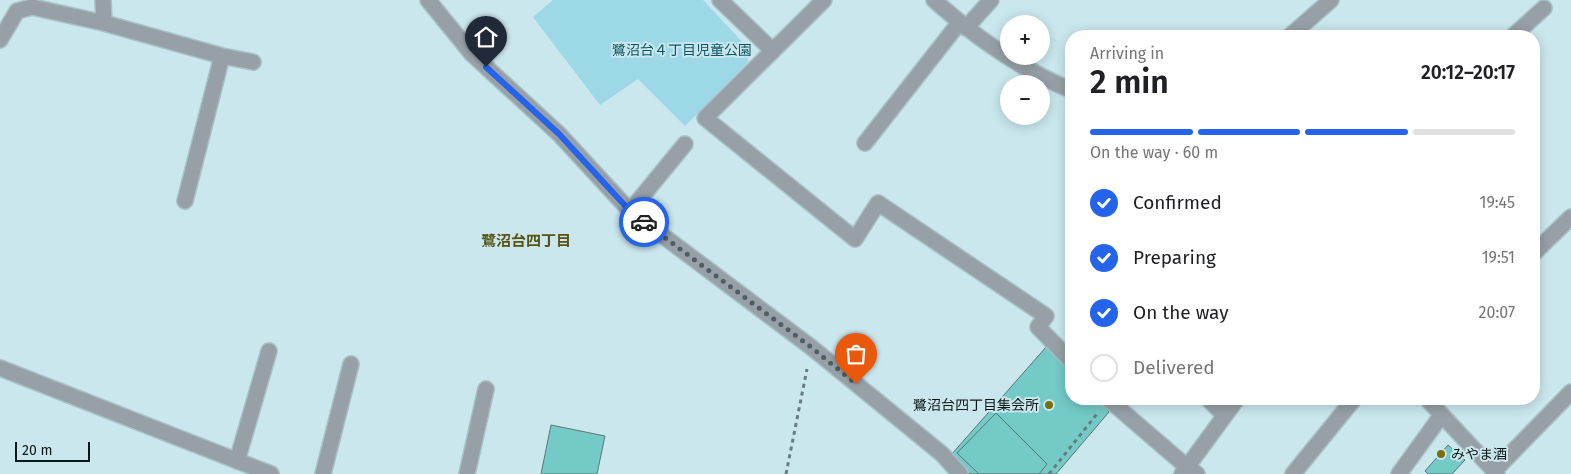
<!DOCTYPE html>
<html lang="en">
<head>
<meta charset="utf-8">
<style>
  body { margin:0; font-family:"Fira Sans","Noto Sans JP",sans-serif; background:#f6f6f6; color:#202124; height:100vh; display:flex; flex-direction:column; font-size:19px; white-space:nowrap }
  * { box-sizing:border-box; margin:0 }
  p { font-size:16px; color:#757577 }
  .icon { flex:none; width:28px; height:28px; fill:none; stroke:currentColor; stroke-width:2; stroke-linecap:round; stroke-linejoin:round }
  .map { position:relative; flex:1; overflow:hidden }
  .side { position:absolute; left:1065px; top:30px; width:475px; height:375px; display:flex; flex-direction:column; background:#fff; border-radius:20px; box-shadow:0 2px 12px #0003 }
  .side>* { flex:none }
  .fabs { position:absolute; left:1000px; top:15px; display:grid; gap:10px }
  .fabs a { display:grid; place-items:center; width:50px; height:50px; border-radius:50%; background:#fff; box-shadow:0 2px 12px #0003; font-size:25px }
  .scale { position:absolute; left:15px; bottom:12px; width:75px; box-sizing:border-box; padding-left:5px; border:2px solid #0b1618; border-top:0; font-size:14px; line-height:18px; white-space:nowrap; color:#0b1618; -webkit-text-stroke:4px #cae7ee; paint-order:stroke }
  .pin { position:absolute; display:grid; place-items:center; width:42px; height:42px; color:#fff; margin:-51px -21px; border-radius:50% 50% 50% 0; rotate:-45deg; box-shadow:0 0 5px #0007 }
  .pin .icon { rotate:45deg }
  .courier { position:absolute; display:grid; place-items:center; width:50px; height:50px; margin:-25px; border:4px solid #2563eb; border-radius:50%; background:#fff; color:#222; box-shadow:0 1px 6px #0007 }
  .overview em { font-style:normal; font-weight:600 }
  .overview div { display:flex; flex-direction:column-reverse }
  .overview { display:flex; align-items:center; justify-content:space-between; height:85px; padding:0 25px }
  h1 { font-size:32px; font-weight:600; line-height:38px }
  .bar { display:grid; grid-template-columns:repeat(4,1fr); gap:8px 5px; align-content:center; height:60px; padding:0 25px }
  .bar i { height:6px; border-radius:4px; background:#e0e0e0 }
  .bar .active { background:#2563eb }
  .bar p { grid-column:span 4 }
  ol { padding:0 25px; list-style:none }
  li { display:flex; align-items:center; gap:15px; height:55px }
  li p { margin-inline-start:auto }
  li .icon { padding:5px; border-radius:50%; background:#2563eb; color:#fff; stroke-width:4 }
  li:last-child { color:#757577 }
  li i { width:28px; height:28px; border:2px solid #e0e0e0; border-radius:50% }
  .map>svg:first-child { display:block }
</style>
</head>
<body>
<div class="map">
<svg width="1571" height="474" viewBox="0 0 1571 474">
  <rect width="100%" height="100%" fill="#cae7ee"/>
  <path fill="#9dd8e6" d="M553,0H703L748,48V62L685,126L638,79L600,105L533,17Z"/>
  <path fill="#73cac6" stroke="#5b7775" d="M1047,346L1071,371V399H1097L1109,412L1056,474H970L951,455Z
    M996,413L1047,464L1039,474H979L957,453Z
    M551,425L605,436L597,474H541Z
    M1448,445L1465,460L1452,474H1428L1425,471Z"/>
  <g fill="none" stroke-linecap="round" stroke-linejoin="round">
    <defs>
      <path id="minor" d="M103,0L104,23
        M428,0L472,54L559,134L630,211L811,347L942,454L960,474
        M720,0L773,51
        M824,0L705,118L855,239L878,203L1046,316L1038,327L1071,361
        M934,0C975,37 1020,69 1071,90
        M966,28L991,0
        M1290,36L1331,0
        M1513,36L1544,8
        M0,40L17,11L32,7L104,23L222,56L253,62
        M865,143L959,23
        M185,201L222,56
        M630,211L685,144
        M1534,253L1571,217
        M0,368L271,474
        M1108,399L1187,467L1197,474
        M1208,399L1224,415
        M1427,399L1497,474
        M237,461L269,351
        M1494,471L1571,392
        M323,474L351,364
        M467,474L486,389
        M1182,474L1237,399
        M1293,474L1354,399
        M1399,474L1441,416"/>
    </defs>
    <use href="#minor" stroke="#a8c1c7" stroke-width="18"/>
    <path stroke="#697d81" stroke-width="3" stroke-dasharray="4 4" stroke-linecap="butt" d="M786,474L807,369
      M1049,474L1097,414"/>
    <use href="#minor" stroke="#96a0a6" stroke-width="15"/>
  </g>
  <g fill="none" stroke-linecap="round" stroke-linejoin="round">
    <path stroke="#4e5f63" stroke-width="5" stroke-dasharray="0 9" d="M644,222L811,347L856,384"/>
    <path stroke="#2563eb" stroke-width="6" d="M486,67L559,134L630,211L644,222"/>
  </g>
  <g fill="#786f0e" stroke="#cae7ee" stroke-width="2">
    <circle cx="1049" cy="405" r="5"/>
    <circle cx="1441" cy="454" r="5"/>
  </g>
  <g text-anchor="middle" stroke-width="4" stroke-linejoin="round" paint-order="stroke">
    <g font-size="14" fill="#0f5664" stroke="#cae7ee">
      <text x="682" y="55">鷺沼台４丁目児童公園</text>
    </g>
    <g font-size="14" fill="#0b1618" stroke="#cae7ee" text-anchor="end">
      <text x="1039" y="410">鷺沼台四丁目集会所</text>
      <text x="1451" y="459" text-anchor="start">みやま酒</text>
    </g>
    <g font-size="15" font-weight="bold" fill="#595316" stroke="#cae7ee">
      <text x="526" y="246">鷺沼台四丁目</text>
    </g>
  </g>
</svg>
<div class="fabs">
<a>+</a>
<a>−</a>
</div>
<div class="scale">20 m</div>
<div class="pin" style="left:856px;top:384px;background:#ea580c"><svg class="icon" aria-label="bag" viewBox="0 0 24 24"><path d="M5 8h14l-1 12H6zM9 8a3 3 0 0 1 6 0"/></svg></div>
<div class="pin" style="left:486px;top:67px;background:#1f2937"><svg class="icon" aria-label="home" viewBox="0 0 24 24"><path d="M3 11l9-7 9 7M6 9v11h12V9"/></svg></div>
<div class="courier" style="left:644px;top:222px"><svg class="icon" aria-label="car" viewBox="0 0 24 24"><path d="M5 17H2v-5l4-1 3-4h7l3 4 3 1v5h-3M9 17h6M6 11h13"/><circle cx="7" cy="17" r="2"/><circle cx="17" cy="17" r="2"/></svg></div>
<section class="side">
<div class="overview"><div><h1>2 min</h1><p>Arriving in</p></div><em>20:12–20:17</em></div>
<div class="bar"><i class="active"></i><i class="active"></i><i class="active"></i><i></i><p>On the way · 60 m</p></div>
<ol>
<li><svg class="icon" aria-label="check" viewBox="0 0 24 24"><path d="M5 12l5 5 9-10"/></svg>Confirmed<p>19:45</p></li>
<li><svg class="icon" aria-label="check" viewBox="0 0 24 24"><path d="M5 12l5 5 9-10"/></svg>Preparing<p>19:51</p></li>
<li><svg class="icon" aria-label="check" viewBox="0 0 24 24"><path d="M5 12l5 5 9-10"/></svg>On the way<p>20:07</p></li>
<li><i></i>Delivered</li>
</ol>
</section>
</div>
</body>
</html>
